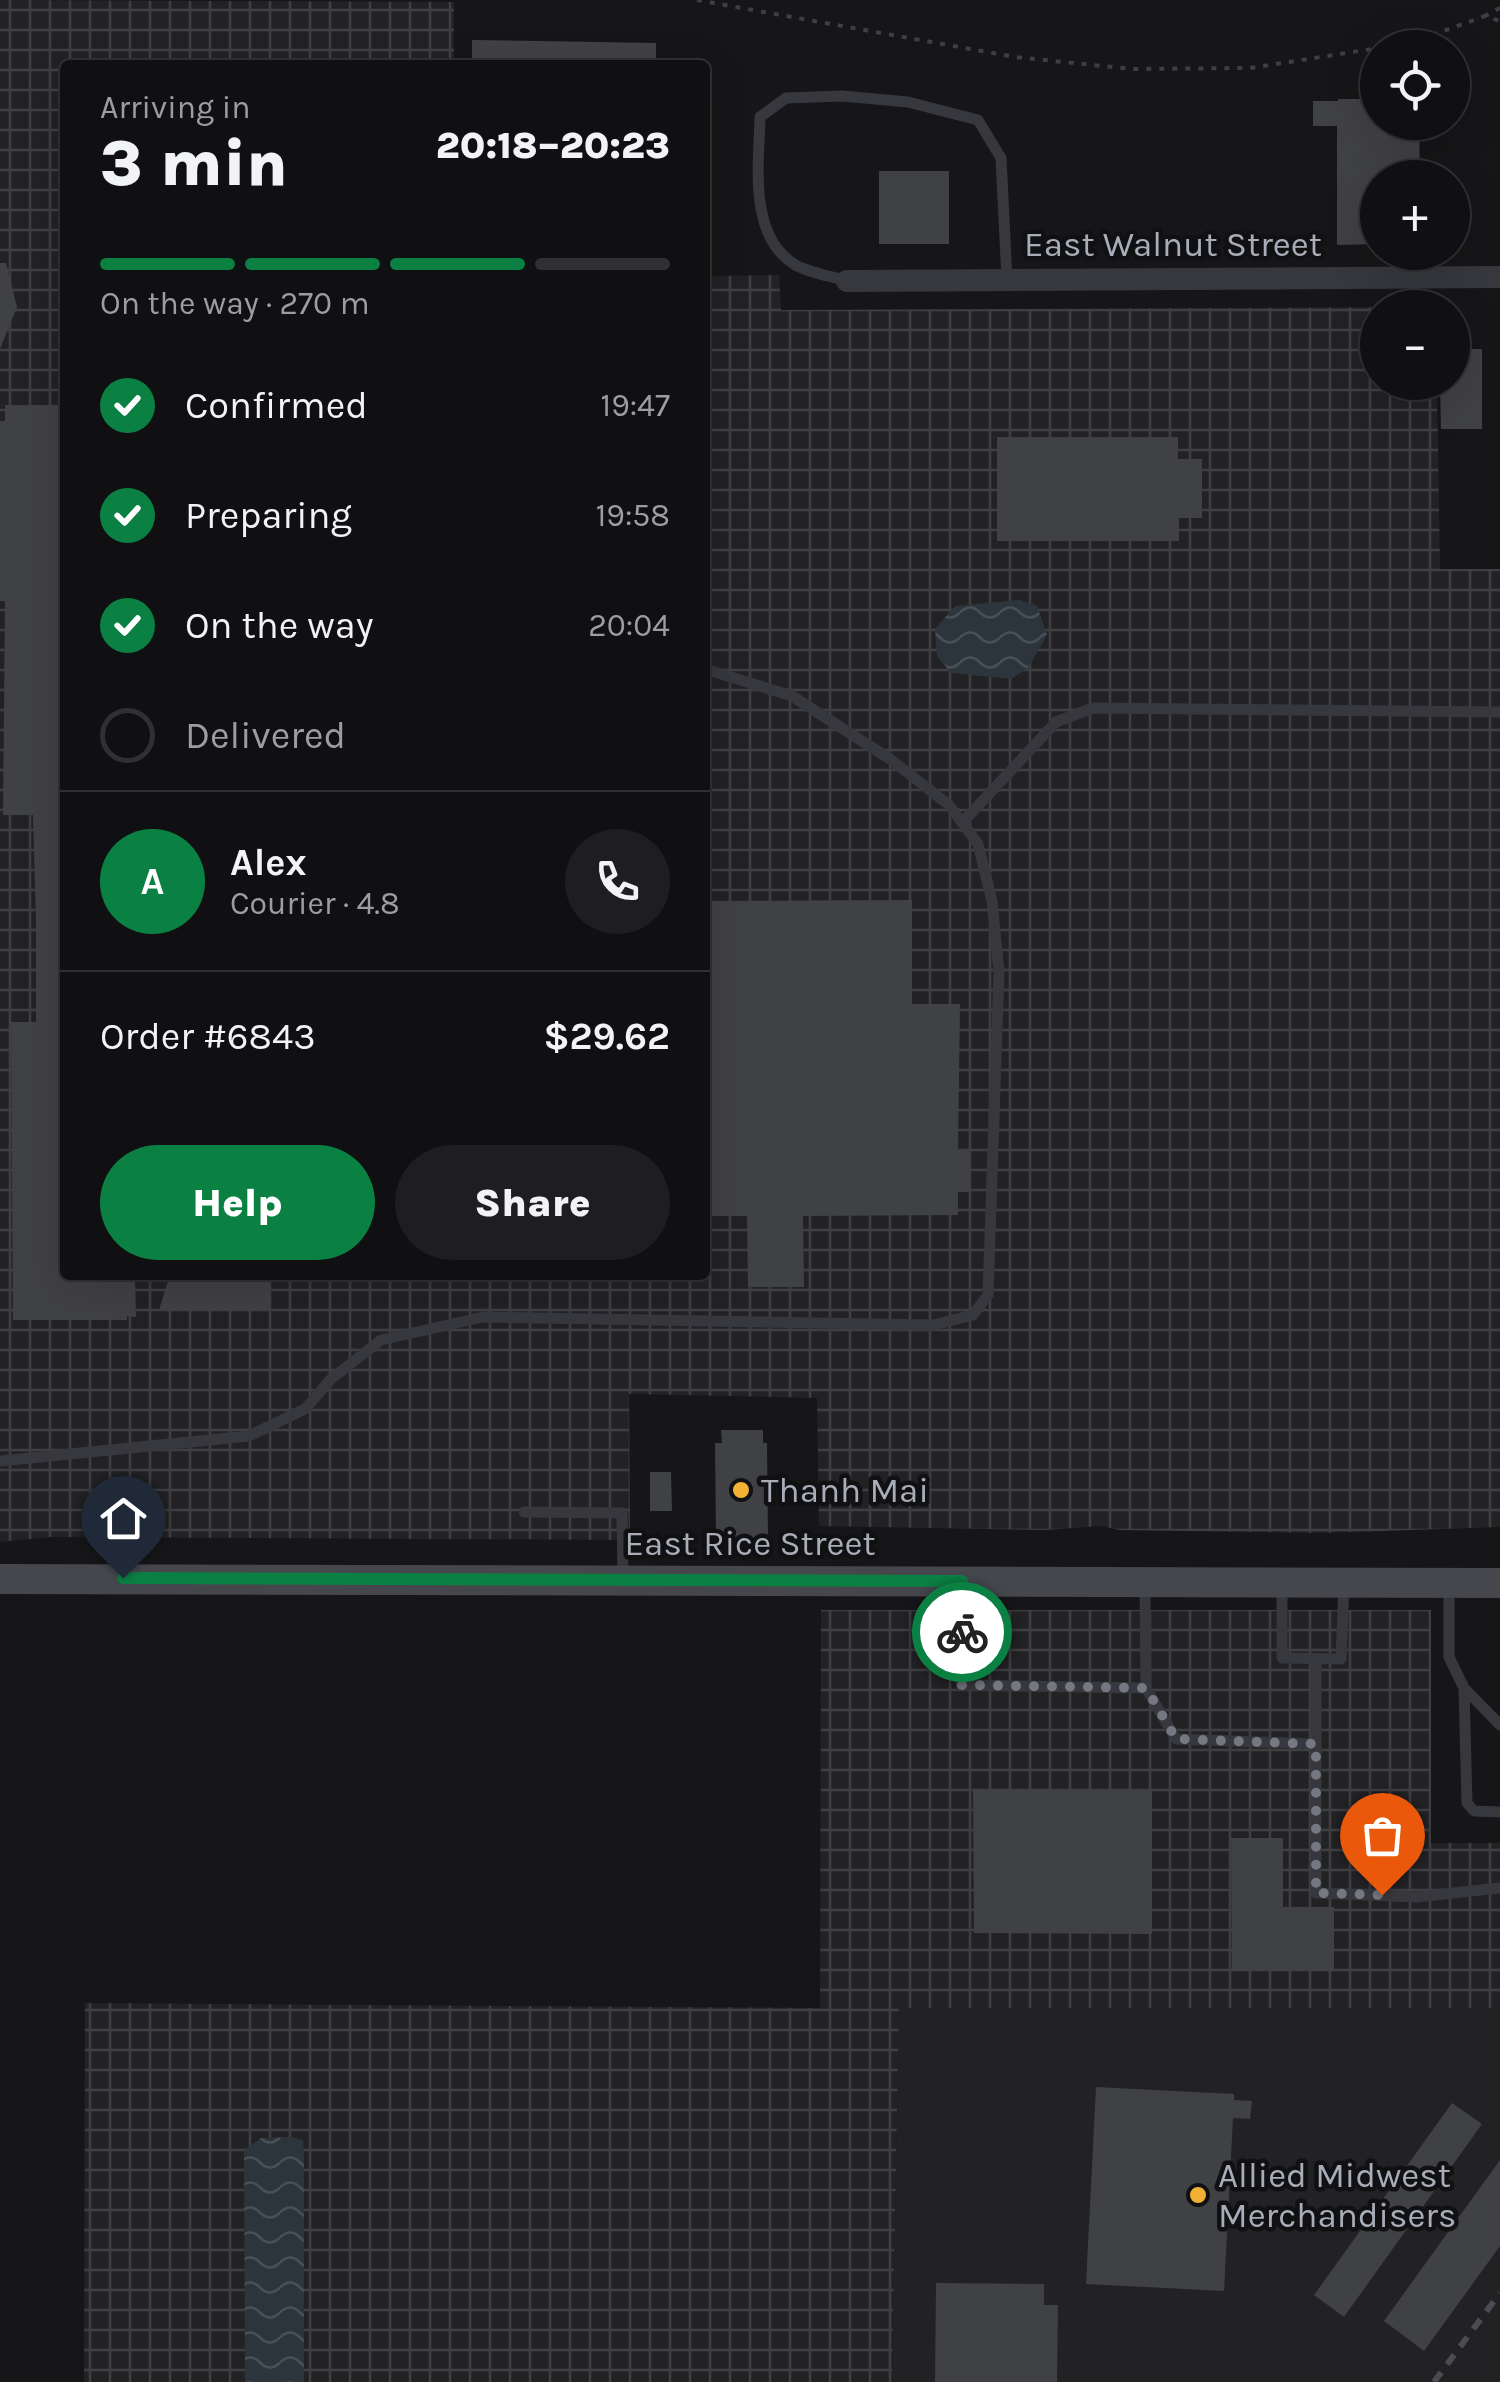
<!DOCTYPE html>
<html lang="en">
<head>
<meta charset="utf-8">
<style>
  body { margin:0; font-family:Karla,sans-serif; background:#1e1e20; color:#f1f3f6; height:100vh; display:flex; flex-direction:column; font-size:38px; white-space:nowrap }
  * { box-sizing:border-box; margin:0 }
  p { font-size:32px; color:#9c9d9f }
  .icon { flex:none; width:55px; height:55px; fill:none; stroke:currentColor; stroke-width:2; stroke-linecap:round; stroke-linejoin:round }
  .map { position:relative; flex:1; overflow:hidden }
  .details { position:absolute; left:60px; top:60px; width:650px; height:1220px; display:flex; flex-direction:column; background:#101012; border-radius:10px; box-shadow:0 10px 40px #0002,0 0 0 2px #303032 }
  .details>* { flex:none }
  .controls { position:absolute; left:1360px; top:30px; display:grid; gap:20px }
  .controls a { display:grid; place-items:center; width:110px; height:110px; border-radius:50%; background:#101012; box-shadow:0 10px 40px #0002,0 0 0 2px #303032; font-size:50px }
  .pin { position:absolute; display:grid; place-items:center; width:85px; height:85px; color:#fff; margin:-102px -42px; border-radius:50% 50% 50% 0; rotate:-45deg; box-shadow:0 0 10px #0007 }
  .pin .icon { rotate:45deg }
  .courier { position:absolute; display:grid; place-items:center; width:100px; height:100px; margin:-50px; border:8px solid #0b8043; border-radius:50%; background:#fff; color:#222; box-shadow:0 2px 12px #0007 }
  .headline em { font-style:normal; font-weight:800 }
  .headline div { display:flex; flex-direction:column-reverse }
  .headline { display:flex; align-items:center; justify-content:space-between; height:170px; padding:0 40px }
  h1 { font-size:65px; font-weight:800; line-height:75px }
  .bar { display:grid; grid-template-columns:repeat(4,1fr); gap:15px 10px; align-content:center; height:120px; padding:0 40px }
  .bar i { height:12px; border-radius:8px; background:#303032 }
  .bar .on { background:#0b8043 }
  .bar p { grid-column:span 4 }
  .line { display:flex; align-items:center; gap:25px; padding:0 40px; border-top:2px solid #303032 }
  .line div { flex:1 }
  .round { display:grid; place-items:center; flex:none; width:105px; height:105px; border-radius:52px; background:#1e1e20 }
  ol { padding:0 40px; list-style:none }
  li { display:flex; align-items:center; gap:30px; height:110px }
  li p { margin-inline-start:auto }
  li .icon { padding:10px; border-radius:50%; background:#0b8043; color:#fff; stroke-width:4 }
  li:last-child { color:#9c9d9f }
  li i { width:55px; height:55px; border:5px solid #303032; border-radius:50% }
  .primary-button { display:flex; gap:20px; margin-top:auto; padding:20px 40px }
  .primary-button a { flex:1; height:115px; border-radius:60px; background:#0b8043; color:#fff; font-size:40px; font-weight:800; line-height:115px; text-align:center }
  .primary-button a+a { background:#1e1e20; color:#f1f3f6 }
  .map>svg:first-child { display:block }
</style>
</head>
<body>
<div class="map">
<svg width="1500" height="2382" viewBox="0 0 1500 2382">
  <defs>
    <pattern id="industrial-grid" width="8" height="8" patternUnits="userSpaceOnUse" patternTransform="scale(2.5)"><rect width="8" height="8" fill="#222225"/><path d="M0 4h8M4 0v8" fill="none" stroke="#3f3f43"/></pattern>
    <pattern id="water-waves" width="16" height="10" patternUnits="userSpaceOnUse" patternTransform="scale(2.5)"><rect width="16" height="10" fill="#2c353c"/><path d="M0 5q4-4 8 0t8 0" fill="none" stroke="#485056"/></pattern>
  </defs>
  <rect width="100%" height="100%" fill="#161618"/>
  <path fill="#222225" d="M899,2006L1500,2007V2382H892Z"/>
  <path fill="url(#industrial-grid)" d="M0,0L454,2V65H65V1275H705V276L779,275L781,310L1436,307L1378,308V382L1437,383L1440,569H1500V1527L1320,1533L1119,1530L1101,1526L1045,1530L819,1526L817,1398L629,1394L630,1540L50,1537L0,1542Z
    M821,1610H1431V1843H1500V2008H899L892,2382H84L85,2003L820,2008Z"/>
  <path fill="url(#water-waves)" d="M1020,600L1037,606L1047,635L1028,668L1011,679L951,673L937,656L935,629L955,606Z
    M293,2137L303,2141L304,2151V2382H245L244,2150L261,2138Z"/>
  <path fill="#404145" d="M472,40L656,43V65H472Z
    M1338,99H1378V122H1419L1420,178H1378V244L1337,245V126H1313V101H1338Z
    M879,171H949V244H879Z
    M0,263H6L17,307L0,349Z
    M1452,349H1482V429H1441L1440,382H1452Z
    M5,405H65V1275H135L136,1317L127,1316V1320H13L11,1022H36V921L33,815H3L5,601H0V421H5Z
    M997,437H1178V459H1202V518H1179V541H997Z
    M912,900V1004H960L958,1150H970L969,1192H958V1215L803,1216L804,1287H748L747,1216H705V901Z
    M170,1275H270L271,1310H159Z
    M721,1430H763V1443H767L768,1538H716L715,1443H722Z
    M650,1472H671L672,1511H650Z
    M973,1789L1152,1790V1934L974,1933Z
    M1231,1838H1283V1907H1334V1971H1232Z
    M1096,2087L1234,2094V2100L1252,2101L1250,2119L1233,2118L1224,2291L1086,2284Z
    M1452,2103L1482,2124L1344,2317L1314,2295Z
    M1500,2160V2246L1424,2351L1384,2321Z
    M936,2283L1044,2284V2305H1058L1057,2382H935Z"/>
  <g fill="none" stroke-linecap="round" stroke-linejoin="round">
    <path stroke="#3d3f44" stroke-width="4" stroke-dasharray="5 8" stroke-linecap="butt" d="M697,0L1015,57L1132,69L1250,68L1378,48
      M1500,8L1485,16L1500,21
      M1382,48L1438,33L1485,16"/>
    <path stroke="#37383d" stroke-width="11" d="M847,281C831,276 808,273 794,264C748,235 759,163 760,117L786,98L842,96L908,102L978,120L1001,158L1007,280
      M962,823L1056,722L1093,708L1500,712
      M0,1461L249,1436L305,1409L331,1379L381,1340L483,1317L933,1325L973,1315L988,1295L999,972L992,901L978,844L949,805L890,759L792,696L705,669
      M524,1512L622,1513L623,1581
      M1449,1583V1657L1464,1688L1467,1803L1474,1811L1500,1812
      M962,1586L961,1685L1146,1688L1145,1585
      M1282,1586V1658L1341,1659L1344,1584
      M1316,1659V1893L1416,1897L1500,1888
      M1146,1688L1176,1739L1316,1744
      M1464,1688L1500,1725"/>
    <path stroke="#37383d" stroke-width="22" d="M847,281L1500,277"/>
    <path stroke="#45474d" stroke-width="30" d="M0,1579L1500,1583"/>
    <path stroke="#4a4c52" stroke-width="6" stroke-dasharray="12 10" stroke-linecap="butt" d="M1434,2382L1500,2293"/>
  </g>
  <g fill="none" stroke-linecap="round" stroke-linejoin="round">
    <path stroke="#757880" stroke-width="10" stroke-dasharray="0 18" d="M962,1632L961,1685L1146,1688L1176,1739L1316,1744V1893L1382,1895"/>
    <path stroke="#0b8043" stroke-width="12" d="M123,1578L962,1581V1632"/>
  </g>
  <g fill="#f2b134" stroke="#111113" stroke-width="4">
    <circle cx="741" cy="1490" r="10"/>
    <circle cx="1198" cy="2195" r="10"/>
  </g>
  <g text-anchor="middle" stroke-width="9" stroke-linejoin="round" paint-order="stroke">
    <g font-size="35" fill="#a8adb8" stroke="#111113">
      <text x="1173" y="256">East Walnut Street</text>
      <text x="750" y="1555">East Rice Street</text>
    </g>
    <g font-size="35" fill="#a8adb8" stroke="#111113" text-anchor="start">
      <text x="761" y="1502">Thanh Mai</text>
      <text x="1218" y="2187">Allied Midwest<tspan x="1218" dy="40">Merchandisers</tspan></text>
    </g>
  </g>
</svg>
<div class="controls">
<a><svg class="icon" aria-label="locate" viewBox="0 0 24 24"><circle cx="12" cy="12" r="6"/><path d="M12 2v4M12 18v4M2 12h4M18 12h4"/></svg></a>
<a>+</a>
<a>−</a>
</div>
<div class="pin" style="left:1382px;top:1895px;background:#ea580c"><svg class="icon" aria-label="bag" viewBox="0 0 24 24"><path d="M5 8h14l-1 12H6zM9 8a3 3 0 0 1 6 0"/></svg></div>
<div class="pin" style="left:123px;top:1578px;background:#1f2937"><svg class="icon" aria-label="home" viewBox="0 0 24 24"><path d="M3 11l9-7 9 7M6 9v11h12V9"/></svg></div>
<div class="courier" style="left:962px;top:1632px"><svg class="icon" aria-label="bike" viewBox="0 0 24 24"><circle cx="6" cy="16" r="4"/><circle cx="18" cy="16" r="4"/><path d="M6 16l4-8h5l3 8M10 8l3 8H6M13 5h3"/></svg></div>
<section class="details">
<div class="headline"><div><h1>3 min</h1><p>Arriving in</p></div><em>20:18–20:23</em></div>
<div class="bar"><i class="on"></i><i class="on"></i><i class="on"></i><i></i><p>On the way · 270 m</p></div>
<ol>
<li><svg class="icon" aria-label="check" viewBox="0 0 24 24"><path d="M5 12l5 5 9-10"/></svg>Confirmed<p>19:47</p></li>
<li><svg class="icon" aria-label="check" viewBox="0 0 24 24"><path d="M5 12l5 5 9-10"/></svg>Preparing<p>19:58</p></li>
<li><svg class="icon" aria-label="check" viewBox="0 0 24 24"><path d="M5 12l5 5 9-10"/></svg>On the way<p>20:04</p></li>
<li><i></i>Delivered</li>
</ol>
<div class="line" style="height:180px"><b class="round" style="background:#0b8043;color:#fff">A</b><div><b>Alex</b><p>Courier · 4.8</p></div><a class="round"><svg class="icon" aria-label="phone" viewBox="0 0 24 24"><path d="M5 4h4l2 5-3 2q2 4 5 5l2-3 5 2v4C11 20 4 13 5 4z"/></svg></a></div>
<div class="line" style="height:130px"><div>Order #6843</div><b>$29.62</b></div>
<div class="primary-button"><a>Help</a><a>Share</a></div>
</section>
</div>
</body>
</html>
